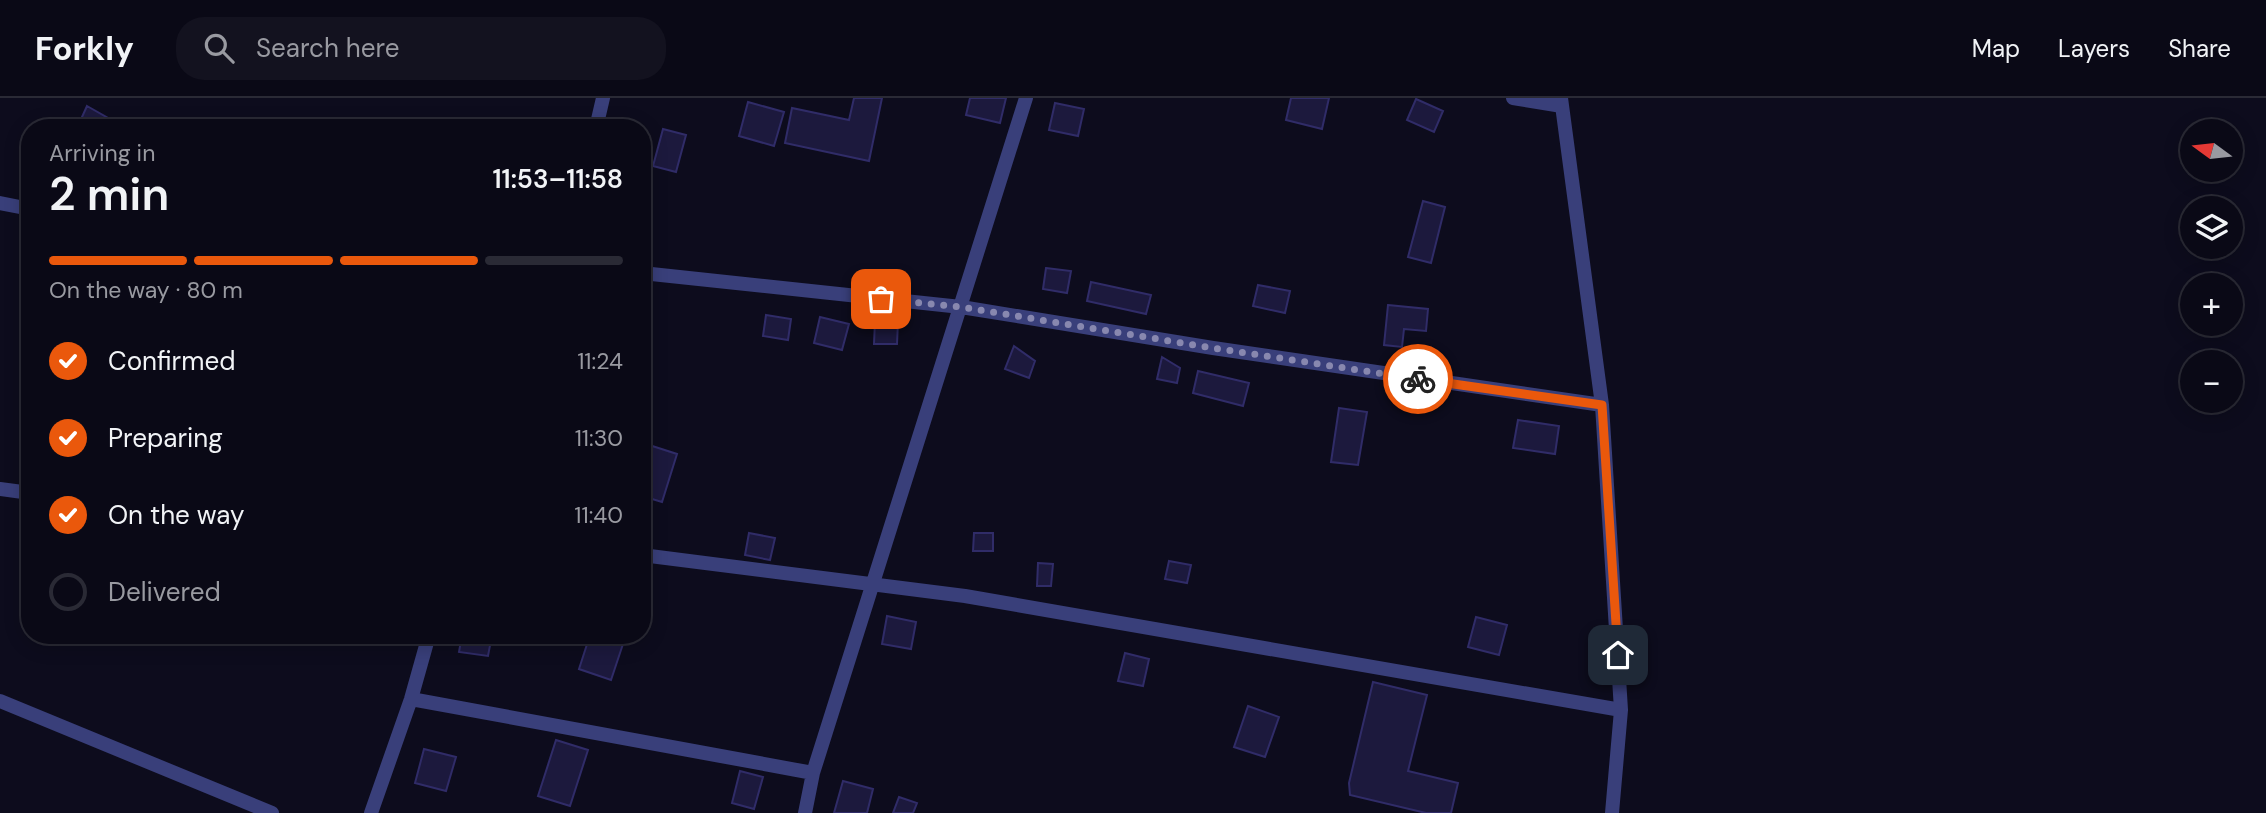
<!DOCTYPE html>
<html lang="en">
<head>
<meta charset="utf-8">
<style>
  body { margin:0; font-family:"DM Sans",sans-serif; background:#13121f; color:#f1f3f6; height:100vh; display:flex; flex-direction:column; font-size:26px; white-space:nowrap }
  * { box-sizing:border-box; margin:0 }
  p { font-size:23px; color:#999aa1 }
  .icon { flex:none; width:38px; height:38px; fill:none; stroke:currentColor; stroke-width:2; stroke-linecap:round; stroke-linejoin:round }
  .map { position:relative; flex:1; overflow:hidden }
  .sheet { position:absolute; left:21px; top:21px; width:630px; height:525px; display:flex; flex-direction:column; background:#0a0916; border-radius:28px; box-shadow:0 4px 18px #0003,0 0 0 2px #2a2a35 }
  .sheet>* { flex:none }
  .needle { width:46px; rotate:285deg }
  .fabs { position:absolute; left:2180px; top:21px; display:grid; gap:14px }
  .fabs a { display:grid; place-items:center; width:63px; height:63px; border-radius:50%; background:#0a0916; box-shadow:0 4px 18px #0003,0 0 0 2px #2a2a35; font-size:35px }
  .pin { position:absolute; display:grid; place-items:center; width:60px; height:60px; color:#fff; margin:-30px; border-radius:14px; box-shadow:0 4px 10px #0006 }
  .courier { position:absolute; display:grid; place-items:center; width:70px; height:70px; margin:-35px; border:5px solid #ea580c; border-radius:50%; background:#fff; color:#222; box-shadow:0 2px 9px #0007 }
  .head em { font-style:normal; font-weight:600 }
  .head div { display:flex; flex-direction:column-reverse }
  .head { display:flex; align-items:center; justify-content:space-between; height:119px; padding:0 28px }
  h1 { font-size:46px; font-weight:600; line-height:52px }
  .bar { display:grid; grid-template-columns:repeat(4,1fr); gap:10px 7px; align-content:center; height:84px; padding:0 28px }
  .bar i { height:9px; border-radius:5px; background:#2a2a35 }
  .bar .selected { background:#ea580c }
  .bar p { grid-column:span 4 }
  ol { padding:0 28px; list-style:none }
  li { display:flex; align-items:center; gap:21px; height:77px }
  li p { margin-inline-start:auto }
  li .icon { padding:7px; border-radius:50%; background:#ea580c; color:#fff; stroke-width:4 }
  li:last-child { color:#999aa1 }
  li i { width:38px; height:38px; border:4px solid #2a2a35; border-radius:50% }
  header { display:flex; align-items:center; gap:42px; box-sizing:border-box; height:98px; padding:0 35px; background:#0a0916; border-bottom:2px solid #2a2a35 }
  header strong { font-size:33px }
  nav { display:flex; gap:38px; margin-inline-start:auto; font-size:24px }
  .search { width:490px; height:63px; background:#13121f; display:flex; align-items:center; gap:18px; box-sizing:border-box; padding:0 24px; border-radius:28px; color:#999aa1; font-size:26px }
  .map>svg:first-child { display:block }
</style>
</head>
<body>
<header>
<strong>Forkly</strong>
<div class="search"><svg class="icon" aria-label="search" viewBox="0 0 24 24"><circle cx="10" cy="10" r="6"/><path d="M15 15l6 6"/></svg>Search here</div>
<nav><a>Map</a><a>Layers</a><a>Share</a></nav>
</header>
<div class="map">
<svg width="2266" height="715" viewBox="0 0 2266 715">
  <rect width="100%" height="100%" fill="#0d0c1d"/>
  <path fill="#1c193d" stroke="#302c68" stroke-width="2" d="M854,0H882L869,63L785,45L792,10L849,22Z
    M970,0H1006L1000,25L966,17Z
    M1291,0H1329L1322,31L1286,22Z
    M1416,1L1443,13L1434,34L1407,22Z
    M748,4L784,14L774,48L739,38Z
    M1055,5L1084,11L1078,38L1049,32Z
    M87,8L115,24L112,30H77Z
    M663,31L686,37L676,74L653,68Z
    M1423,103L1445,109L1431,165L1408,159Z
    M1046,170L1071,173L1067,195L1043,191Z
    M1091,184L1151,197L1146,216L1087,203Z
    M1258,187L1290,193L1285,215L1253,208Z
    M1388,207L1428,211L1426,233L1404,231L1402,249L1384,247Z
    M766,217L791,221L788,242L763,238Z
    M820,219L849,226L842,252L814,245Z
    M875,223H898L897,246H874Z
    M1014,248L1035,263L1029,280L1005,271Z
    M1162,259L1180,270L1177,285L1157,281Z
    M1198,273L1249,285L1243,308L1193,295Z
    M1339,310L1367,314L1358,367L1331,364Z
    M1518,322L1559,328L1555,356L1513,350Z
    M646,346L677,356L662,404L642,398V359Z
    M749,435L775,440L770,462L745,457Z
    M974,435H993V453H973Z
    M1169,463L1191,467L1187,485L1165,481Z
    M1038,465L1053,466L1051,488H1037Z
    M887,518L916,524L911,551L882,546Z
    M1476,519L1507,527L1499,557L1468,549Z
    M462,537H492L488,558L459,554Z
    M590,537H606L624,543L611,582L579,571Z
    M1125,555L1149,561L1143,588L1118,583Z
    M1373,584L1427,597L1408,673L1458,685L1451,715H1426L1350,697L1349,685Z
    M1248,608L1279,619L1265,659L1234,649Z
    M556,642L588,652L570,708L538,698Z
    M424,651L456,659L446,693L415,685Z
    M740,673L763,679L754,711L732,705Z
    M843,683L873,691L867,715H834Z
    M899,699L917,705L913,715H893Z"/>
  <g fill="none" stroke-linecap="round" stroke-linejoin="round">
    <path stroke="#393f7a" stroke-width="14" d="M1513,0L1562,8
      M1561,0L1602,307L1621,612L1612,715
      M596,30L603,0
      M0,105L30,111
      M642,175L961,209L1213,250L1602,307
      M0,391L30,395
      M642,457L965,498L1621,612
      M411,601L813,675L805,715
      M0,603L272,715
      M813,675L1026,0
      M371,715L411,601L429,537"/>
  </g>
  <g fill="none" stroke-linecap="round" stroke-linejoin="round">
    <path stroke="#8888af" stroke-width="7" stroke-dasharray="0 12.6" d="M881,201L961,209L1213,250L1418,281"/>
    <path stroke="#ea580c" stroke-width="9" d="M1418,281L1602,307L1618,557"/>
  </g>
</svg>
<div class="fabs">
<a><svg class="needle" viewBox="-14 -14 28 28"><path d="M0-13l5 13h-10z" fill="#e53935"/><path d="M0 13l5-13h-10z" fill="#999aa1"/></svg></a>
<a><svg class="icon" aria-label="layers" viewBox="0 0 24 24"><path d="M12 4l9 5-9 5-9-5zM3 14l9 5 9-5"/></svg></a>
<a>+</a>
<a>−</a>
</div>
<div class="pin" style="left:881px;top:201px;background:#ea580c"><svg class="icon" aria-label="bag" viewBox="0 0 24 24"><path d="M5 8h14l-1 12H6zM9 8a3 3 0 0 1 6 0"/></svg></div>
<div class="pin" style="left:1618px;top:557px;background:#1f2937"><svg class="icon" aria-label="home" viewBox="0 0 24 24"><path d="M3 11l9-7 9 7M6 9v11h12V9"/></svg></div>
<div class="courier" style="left:1418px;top:281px"><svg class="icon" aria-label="bike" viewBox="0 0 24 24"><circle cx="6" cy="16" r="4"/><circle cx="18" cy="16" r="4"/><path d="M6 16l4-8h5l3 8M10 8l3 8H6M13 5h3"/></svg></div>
<section class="sheet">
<div class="head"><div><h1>2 min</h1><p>Arriving in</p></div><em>11:53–11:58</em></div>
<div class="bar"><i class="selected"></i><i class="selected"></i><i class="selected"></i><i></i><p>On the way · 80 m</p></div>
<ol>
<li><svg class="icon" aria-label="check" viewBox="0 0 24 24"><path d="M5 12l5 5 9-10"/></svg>Confirmed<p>11:24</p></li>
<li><svg class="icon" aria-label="check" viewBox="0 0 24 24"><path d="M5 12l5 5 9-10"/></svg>Preparing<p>11:30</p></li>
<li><svg class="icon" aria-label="check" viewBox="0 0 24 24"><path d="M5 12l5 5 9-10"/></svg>On the way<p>11:40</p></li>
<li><i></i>Delivered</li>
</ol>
</section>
</div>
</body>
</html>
